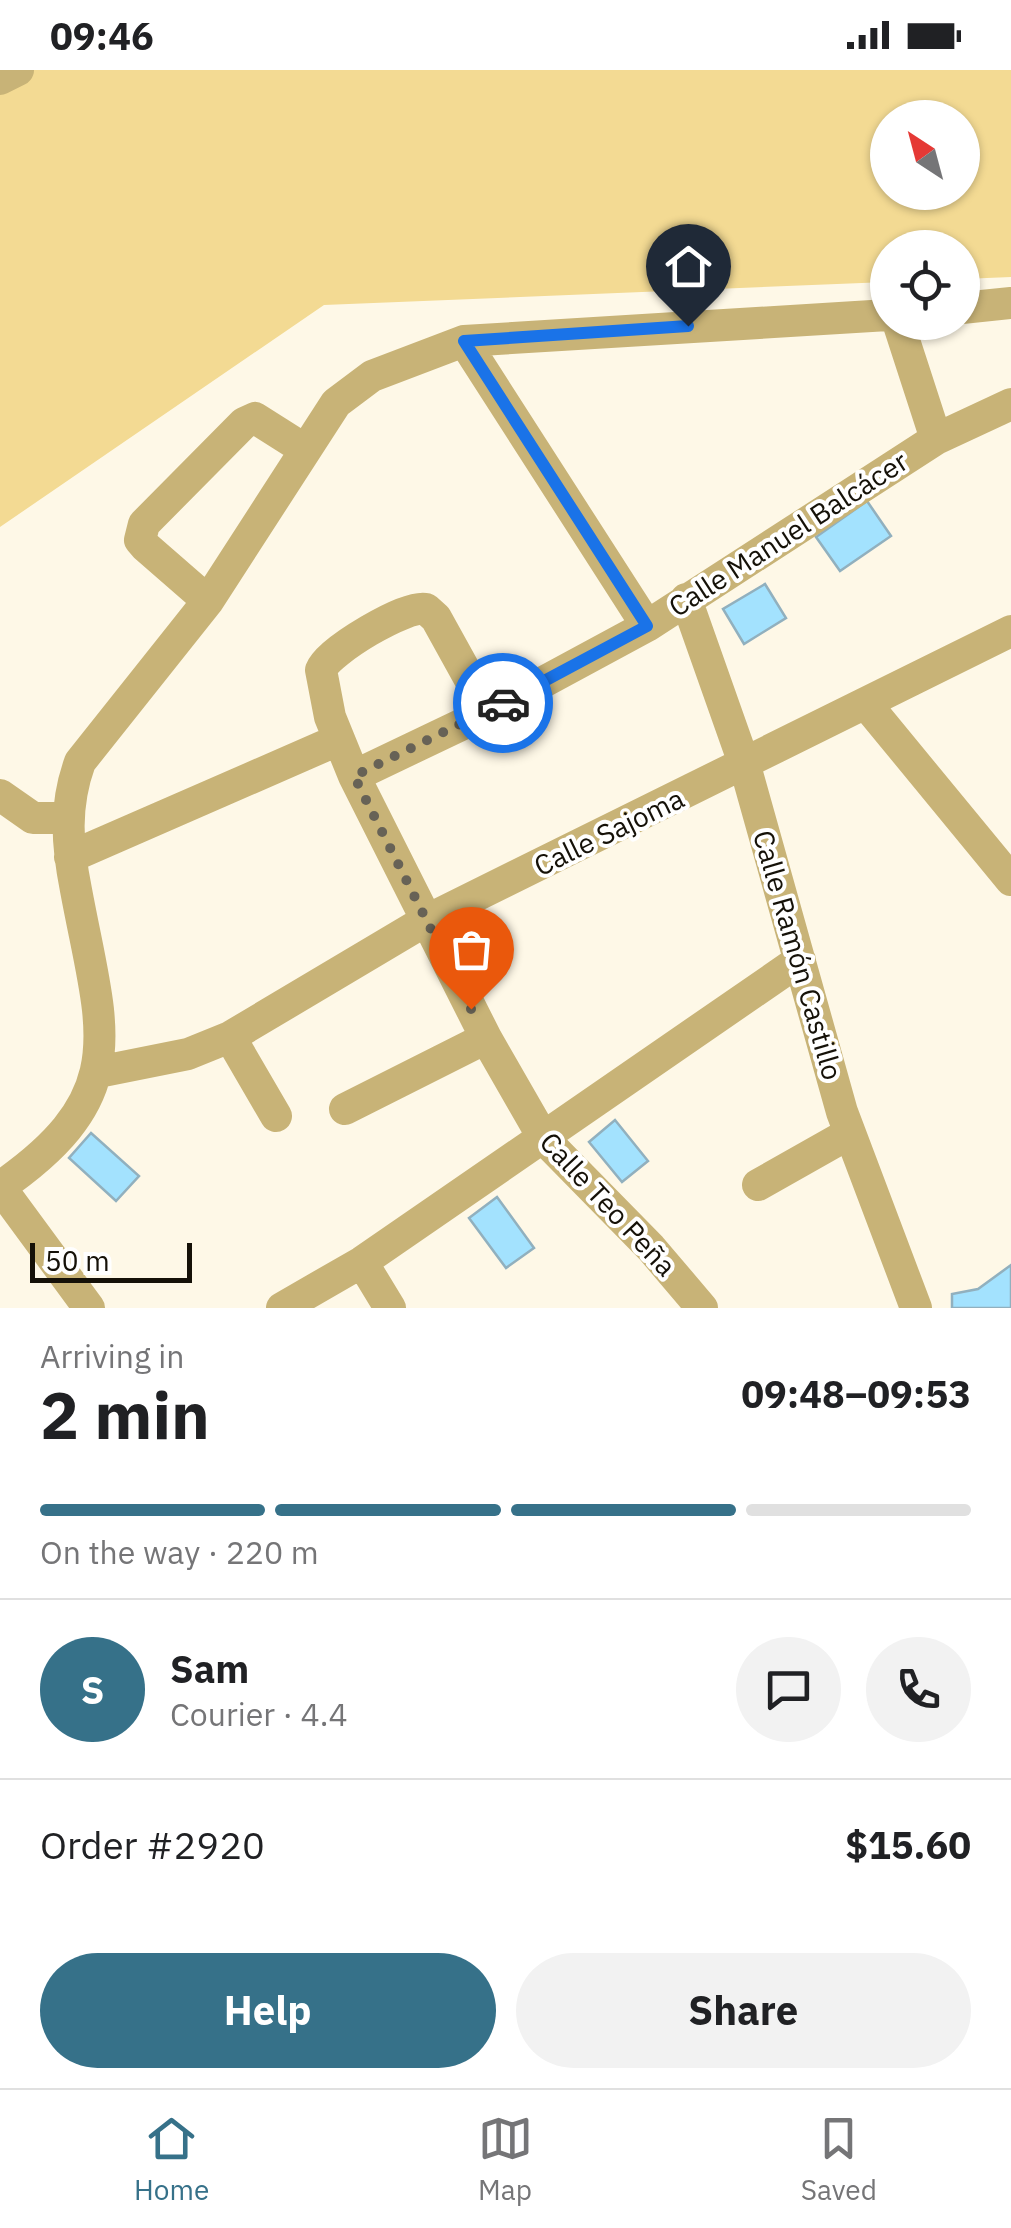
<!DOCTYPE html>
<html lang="en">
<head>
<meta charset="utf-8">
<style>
  body { margin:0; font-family:"IBM Plex Sans",sans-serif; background:#f2f2f2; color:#202124; height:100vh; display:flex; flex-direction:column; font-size:38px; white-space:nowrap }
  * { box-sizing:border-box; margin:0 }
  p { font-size:32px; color:#757577 }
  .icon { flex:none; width:55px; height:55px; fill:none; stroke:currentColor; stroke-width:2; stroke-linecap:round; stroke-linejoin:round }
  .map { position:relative; height:1238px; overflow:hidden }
  .panel { display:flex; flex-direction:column; background:#fff; flex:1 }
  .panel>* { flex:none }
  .needle { width:65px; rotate:324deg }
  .tools { position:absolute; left:870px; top:30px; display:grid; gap:20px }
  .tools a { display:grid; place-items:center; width:110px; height:110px; border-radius:50%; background:#fff; box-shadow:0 2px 8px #0004; font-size:50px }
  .scale { position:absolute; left:30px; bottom:25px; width:162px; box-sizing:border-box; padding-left:10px; border:5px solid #151108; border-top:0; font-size:28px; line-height:35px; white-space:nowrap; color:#151108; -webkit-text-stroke:8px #fff; paint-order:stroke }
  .pin { position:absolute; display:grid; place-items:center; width:85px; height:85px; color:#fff; margin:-102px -42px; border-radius:50% 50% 50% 0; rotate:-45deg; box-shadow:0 0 10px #0007 }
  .pin .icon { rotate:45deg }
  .courier { position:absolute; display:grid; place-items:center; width:100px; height:100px; margin:-50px; border:8px solid #1a73e8; border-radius:50%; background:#fff; color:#222; box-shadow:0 2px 12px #0007 }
  .summary em { font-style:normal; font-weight:700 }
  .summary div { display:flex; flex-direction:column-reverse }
  .summary { display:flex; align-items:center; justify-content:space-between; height:170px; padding:0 40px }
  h1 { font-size:65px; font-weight:700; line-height:75px }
  .bar { display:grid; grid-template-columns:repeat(4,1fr); gap:15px 10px; align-content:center; height:120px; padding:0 40px }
  .bar i { height:12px; border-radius:8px; background:#e0e0e0 }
  .bar .current { background:#367189 }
  .bar p { grid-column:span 4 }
  .line { display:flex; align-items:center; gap:25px; padding:0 40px; border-top:2px solid #e0e0e0 }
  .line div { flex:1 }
  .round { display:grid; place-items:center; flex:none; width:105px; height:105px; border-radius:52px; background:#f2f2f2 }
  .action { display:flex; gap:20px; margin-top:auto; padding:20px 40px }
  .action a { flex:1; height:115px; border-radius:60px; background:#367189; color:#fff; font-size:40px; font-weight:700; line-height:115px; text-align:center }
  .action a+a { background:#f2f2f2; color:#202124 }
  .status { display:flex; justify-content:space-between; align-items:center; height:70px; padding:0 50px; background:#fff; direction:ltr }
  .status svg { height:28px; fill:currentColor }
  .tab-bar { display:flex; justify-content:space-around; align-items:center; height:140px; border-top:2px solid #e0e0e0; background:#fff; font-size:28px; color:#757577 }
  .tab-bar a { display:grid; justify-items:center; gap:5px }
  .tab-bar .current { color:#367189 }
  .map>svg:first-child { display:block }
</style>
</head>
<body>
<div class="status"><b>09:46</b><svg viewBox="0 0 49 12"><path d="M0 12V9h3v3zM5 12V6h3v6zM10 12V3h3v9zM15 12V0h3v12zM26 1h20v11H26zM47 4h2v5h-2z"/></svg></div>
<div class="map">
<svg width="1011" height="1238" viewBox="0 0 1011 1238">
  <rect width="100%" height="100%" fill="#fef8e7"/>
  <path fill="#f3da93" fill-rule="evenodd" d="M0,0H1011V207L963,209L962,178H888L887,212L324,235L0,457ZM888,48H962V122H888Z"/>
  <path fill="#a3e2fe" stroke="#91b0be" stroke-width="2.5" d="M867,431L891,466L840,501L816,467Z
    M765,514L786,548L744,574L723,539Z
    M615,1050L648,1091L622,1112L589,1072Z
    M91,1063L139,1106L116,1131L69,1088Z
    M497,1127L534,1178L506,1198L469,1148Z
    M1011,1195V1238H952V1224L978,1219Z"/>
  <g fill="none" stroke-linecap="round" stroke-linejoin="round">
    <path stroke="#c8b377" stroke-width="32" d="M0,9L18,0
      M962,238L1011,233
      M898,252L936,369
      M464,271L647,556
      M686,529L745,696L842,1042L916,1238
      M208,531L146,477L140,470L144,454L244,353L255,348L304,379
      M867,635L1011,810
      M488,642L436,548L426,539C407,534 328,581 321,600L330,647L354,706L486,968L544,1069L651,1178L702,1238
      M354,706L488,642L647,556L936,369L1011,334
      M0,725L33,748H67
      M70,787L338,670
      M230,967L276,1046
      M98,1002L188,984L230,967L425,851L1011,561
      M345,1039L486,968
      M758,1115L850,1063
      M0,1117C135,1024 102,960 76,820C67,775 64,736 80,692L208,531L336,333L372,306L464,271L888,245
      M0,1117L89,1238
      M362,1192L390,1238
      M282,1238L362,1192L800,890"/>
  </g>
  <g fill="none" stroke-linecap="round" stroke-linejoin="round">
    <path stroke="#676256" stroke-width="10" stroke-dasharray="0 18" d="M471,939L354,706L503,633"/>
    <path stroke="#1a73e8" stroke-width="12" d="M503,633L647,556L464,271L688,256"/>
  </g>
  <g text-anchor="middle" stroke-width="8" stroke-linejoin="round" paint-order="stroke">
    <g font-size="28" fill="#151108" stroke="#fff">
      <text transform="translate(788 464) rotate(-33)" y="10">Calle Manuel Balcácer</text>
      <text transform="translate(609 762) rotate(-26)" y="10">Calle Sajoma</text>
      <text transform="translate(798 885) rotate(74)" y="10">Calle Ramón Castillo</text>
      <text transform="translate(608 1134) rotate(47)" y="10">Calle Teo Peña</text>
    </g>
  </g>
</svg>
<div class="tools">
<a><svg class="needle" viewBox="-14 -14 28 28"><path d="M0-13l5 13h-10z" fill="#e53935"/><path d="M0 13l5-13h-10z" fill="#757577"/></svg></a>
<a><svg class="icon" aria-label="locate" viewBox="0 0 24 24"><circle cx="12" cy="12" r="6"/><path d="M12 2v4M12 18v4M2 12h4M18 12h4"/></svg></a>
</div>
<div class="scale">50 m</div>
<div class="pin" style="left:471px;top:939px;background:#ea580c"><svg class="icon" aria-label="bag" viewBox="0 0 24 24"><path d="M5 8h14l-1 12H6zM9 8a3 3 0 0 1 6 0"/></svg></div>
<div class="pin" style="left:688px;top:256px;background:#1f2937"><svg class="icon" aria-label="home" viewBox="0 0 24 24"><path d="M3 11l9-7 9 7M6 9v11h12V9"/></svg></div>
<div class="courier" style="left:503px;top:633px"><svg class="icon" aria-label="car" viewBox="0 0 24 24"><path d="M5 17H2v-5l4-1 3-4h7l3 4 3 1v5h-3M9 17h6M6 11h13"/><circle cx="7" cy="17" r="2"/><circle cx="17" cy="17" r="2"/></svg></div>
</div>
<section class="panel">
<div class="summary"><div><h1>2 min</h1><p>Arriving in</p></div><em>09:48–09:53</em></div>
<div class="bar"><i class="current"></i><i class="current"></i><i class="current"></i><i></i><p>On the way · 220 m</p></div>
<div class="line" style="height:180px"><b class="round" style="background:#367189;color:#fff">S</b><div><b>Sam</b><p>Courier · 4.4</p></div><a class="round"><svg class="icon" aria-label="chat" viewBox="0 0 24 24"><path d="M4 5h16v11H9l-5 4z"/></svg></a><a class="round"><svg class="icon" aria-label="phone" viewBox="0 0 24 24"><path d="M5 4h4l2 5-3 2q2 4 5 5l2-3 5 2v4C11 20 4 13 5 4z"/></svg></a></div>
<div class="line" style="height:130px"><div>Order #2920</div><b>$15.60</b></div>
<div class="action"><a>Help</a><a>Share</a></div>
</section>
<nav class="tab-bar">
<a class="current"><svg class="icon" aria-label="home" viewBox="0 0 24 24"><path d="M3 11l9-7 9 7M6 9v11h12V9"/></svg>Home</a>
<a><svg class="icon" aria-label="map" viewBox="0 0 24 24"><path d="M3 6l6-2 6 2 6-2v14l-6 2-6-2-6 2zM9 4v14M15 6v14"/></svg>Map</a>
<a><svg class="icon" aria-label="saved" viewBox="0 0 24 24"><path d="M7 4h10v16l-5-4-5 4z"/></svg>Saved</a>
</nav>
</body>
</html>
